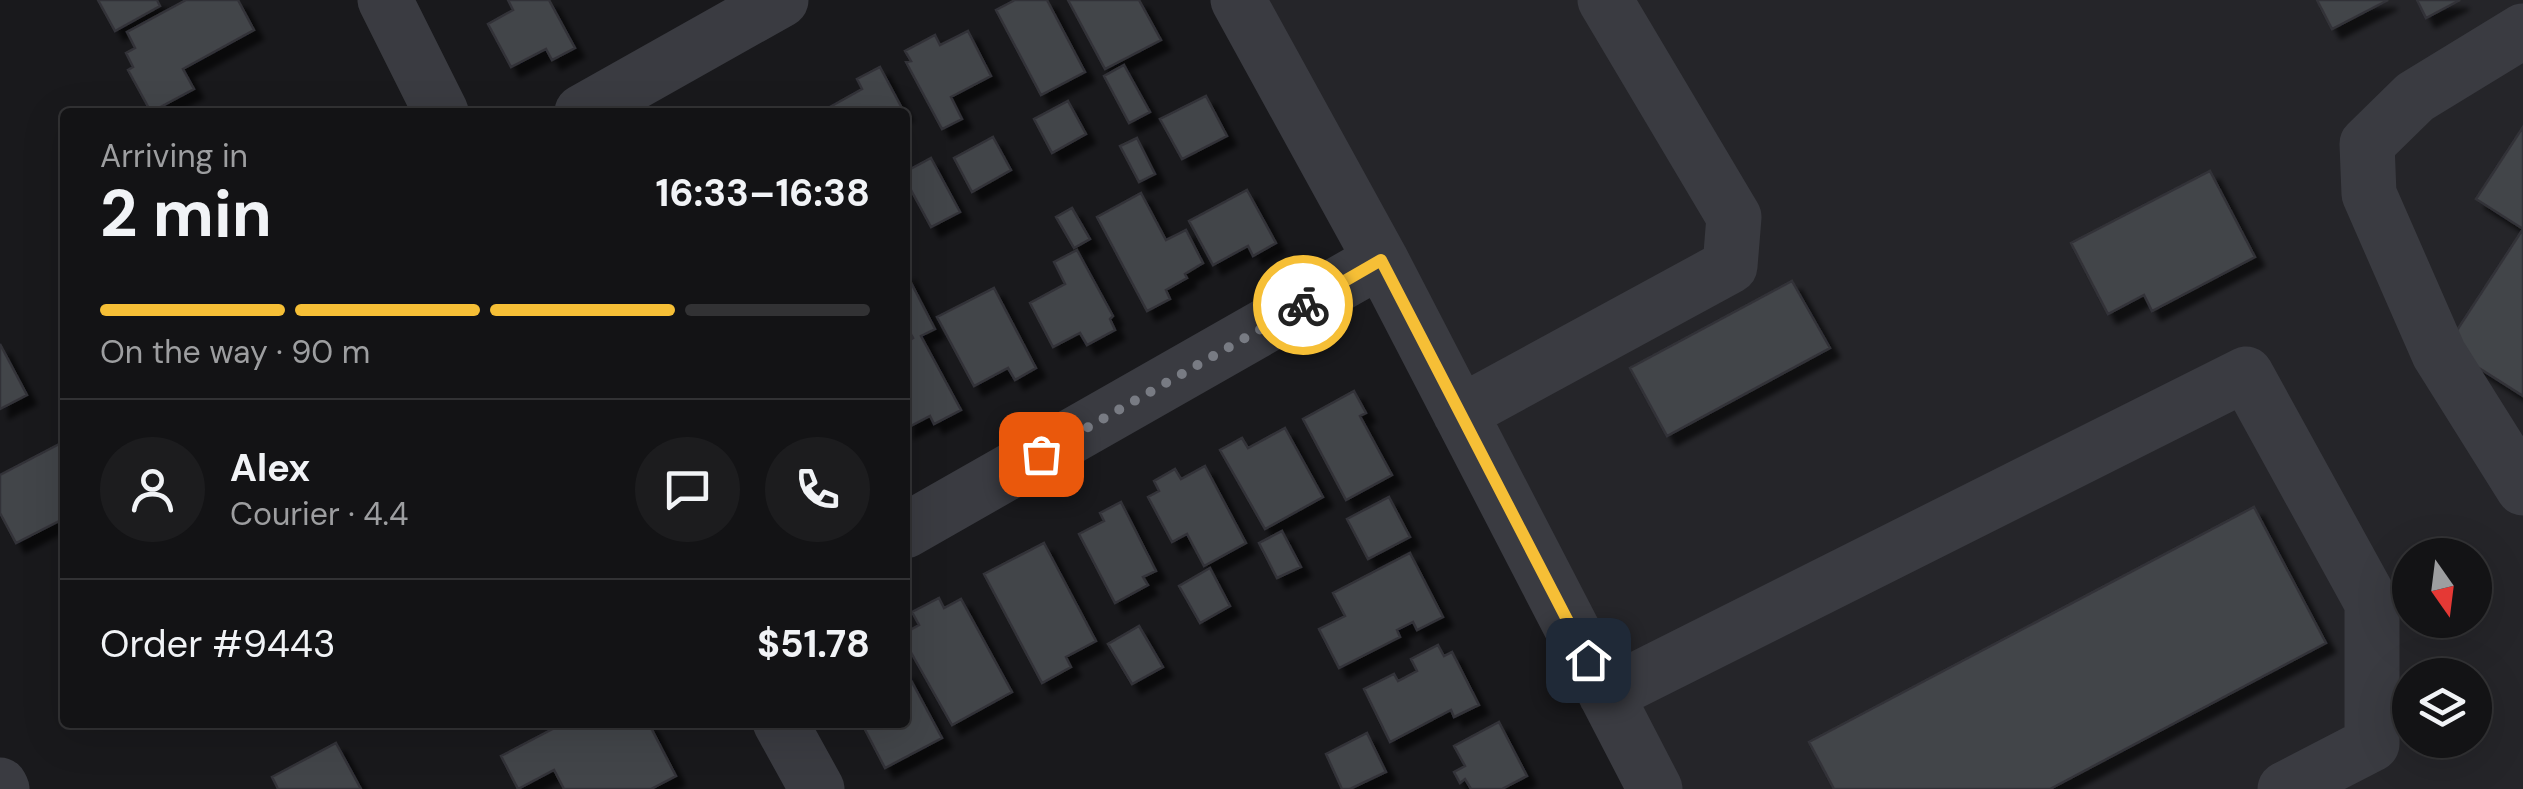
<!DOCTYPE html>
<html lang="en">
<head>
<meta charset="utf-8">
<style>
  body { margin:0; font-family:"DM Sans",sans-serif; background:#1c1c1e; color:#f1f3f6; height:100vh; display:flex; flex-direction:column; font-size:38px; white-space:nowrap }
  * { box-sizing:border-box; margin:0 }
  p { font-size:32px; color:#9d9ea0 }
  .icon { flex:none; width:55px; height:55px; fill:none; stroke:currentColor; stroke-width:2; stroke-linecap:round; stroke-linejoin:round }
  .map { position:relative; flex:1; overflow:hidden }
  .panel { position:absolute; left:60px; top:108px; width:850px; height:620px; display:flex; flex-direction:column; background:#131315; border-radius:10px; box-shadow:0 10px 40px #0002,0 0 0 2px #323234 }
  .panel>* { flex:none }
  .needle { width:65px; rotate:166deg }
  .controls { position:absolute; left:2392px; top:538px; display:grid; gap:20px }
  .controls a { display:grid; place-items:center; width:100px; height:100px; border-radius:50%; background:#131315; box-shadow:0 10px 40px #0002,0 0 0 2px #323234; font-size:50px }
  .pin { position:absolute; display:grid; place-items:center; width:85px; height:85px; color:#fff; margin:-42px; border-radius:20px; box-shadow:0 5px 15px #0006 }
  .courier { position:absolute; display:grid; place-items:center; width:100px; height:100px; margin:-50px; border:8px solid #f6bf36; border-radius:50%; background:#fff; color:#222; box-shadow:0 2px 12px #0007 }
  .summary em { font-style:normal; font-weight:700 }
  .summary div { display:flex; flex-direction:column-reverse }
  .summary { display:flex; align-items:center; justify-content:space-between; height:170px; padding:0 40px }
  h1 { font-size:65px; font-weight:700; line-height:75px }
  .bar { display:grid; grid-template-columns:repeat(4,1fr); gap:15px 10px; align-content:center; height:120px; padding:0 40px }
  .bar i { height:12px; border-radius:8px; background:#323234 }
  .bar .active { background:#f6bf36 }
  .bar p { grid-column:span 4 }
  .line { display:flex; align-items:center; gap:25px; padding:0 40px; border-top:2px solid #323234 }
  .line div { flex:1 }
  .round { display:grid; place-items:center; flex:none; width:105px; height:105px; border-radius:52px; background:#1c1c1e }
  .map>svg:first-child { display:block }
</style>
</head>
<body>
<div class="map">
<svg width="2523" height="789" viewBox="0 0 2523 789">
  <defs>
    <filter id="shadow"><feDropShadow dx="9" dy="9" stdDeviation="2.5" flood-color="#0009"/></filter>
  </defs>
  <rect width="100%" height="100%" fill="#19191c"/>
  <path fill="#252529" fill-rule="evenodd" d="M1259,0H2523V789H1677ZM2410,555H2475V620H2410ZM2410,675H2475V740H2410Z"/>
  <path fill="#434449" stroke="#333338" stroke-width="2.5" filter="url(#shadow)" d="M98,0H157L160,6L115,31Z
    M186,0H238L254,30L183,69L194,89L151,112L128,70L133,67L126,53L135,48L127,32Z
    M508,0H549L575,48L552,60L546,49L511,67L488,24L513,10Z
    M1015,0H1047L1085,72L1041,95L996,10Z
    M1068,0H1139L1161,40L1105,69Z
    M2317,0H2388L2332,29Z
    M2417,0H2460L2426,18Z
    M968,31L991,76L951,97L962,119L942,129L906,62L911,61L905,51L935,35L940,45Z
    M1124,65L1150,112L1129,123L1104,76Z
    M880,67L904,112H821L862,89L857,79Z
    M1206,96L1227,136L1182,159L1160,119Z
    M1068,101L1086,134L1052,153L1034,119Z
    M2523,127V396L2446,347L2523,229L2476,199Z
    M993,137L1011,170L972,192L954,158Z
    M1137,138L1155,174L1139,182L1120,146Z
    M931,158L960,212L931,227L905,179V172Z
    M2210,171L2255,257L2152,311L2144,295L2108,314L2071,243Z
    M1247,190L1276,243L1253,256L1248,246L1213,265L1189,221Z
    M1141,193L1166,240L1186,230L1203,263L1185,274L1187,278L1166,290L1170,299L1147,311L1097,217Z
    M1072,208L1090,239L1074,248L1056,217Z
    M1077,250L1113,316L1110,319L1115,330L1087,345L1080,333L1053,347L1030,303L1065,284L1054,262Z
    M905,271L935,329L921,336L961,410L934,424L930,416L905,429V343L913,338L905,323Z
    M1792,281L1830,348L1667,436L1630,368Z
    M994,288L1036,368L1015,380L1008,368L974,386L937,317Z
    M0,344L27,395L0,409Z
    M1354,391L1366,413L1360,416L1392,475L1346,500L1303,419Z
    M1285,428L1323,497L1265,529L1220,450L1242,438L1248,448Z
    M65,441V518L16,543L0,513V475Z
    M1205,466L1246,543L1204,566L1187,534L1172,542L1148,497L1159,491L1154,481L1175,469L1181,479Z
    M1389,497L1410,537L1368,559L1347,519Z
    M1121,502L1156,571L1143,577L1148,585L1115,603L1079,534L1104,521L1100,513Z
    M2254,507L2326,643L2050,789H1834L1809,742Z
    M1282,531L1301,567L1277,578L1259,543Z
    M1044,543L1096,641L1066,657L1071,667L1042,683L984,574Z
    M1410,553L1443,617L1417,630L1413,622L1397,630L1400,637L1339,668L1319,629L1345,616L1333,593Z
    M1210,568L1230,606L1200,623L1179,586Z
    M939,598L944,608L961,599L1012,692L952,725L905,642V633L919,625L912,612Z
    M1139,626L1163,667L1132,684L1108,644Z
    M1438,645L1444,656L1452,652L1479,705L1454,717L1451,710L1390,742L1364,689L1394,674L1398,681L1417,671L1411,659Z
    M905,669L942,738L885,768L861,722H905Z
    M566,722H648L676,776L651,789H564L554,770L518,789L501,756Z
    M1499,722L1527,776L1502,789H1471L1465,779L1460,783L1454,772L1465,766L1454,746Z
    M1367,733L1386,772L1350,789H1342L1326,754Z
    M336,743L361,789H278L272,777Z"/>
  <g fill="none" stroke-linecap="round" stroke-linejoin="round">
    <path stroke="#3a3b41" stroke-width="55" d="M385,0L441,112
      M1238,0L1381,260L1655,789
      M2523,31L2415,97L2367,144L2369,194L2439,354L2523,488
      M582,112L781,0
      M1460,413L1730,266L1734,217L1605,0
      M905,531L1381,260
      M1606,695L2246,374L2372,603V744L2285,789
      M780,722L817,789
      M0,785L2,789"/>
  </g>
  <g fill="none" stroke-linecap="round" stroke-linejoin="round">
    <path stroke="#787b83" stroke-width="10" stroke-dasharray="0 18" d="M1041,454L1303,305"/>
    <path stroke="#f6bf36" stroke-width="12" d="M1303,305L1381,260L1588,660"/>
  </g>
</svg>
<div class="controls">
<a><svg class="needle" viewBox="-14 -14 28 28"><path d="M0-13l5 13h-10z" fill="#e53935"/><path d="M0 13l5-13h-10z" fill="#9d9ea0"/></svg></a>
<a><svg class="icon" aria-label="layers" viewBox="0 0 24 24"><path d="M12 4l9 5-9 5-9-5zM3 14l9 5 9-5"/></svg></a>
</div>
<div class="pin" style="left:1041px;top:454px;background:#ea580c"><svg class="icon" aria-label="bag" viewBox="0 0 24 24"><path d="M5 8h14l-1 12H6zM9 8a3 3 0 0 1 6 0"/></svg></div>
<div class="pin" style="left:1588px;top:660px;background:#1f2937"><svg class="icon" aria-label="home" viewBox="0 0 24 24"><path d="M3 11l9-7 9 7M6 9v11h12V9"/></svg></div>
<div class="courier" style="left:1303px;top:305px"><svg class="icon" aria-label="bike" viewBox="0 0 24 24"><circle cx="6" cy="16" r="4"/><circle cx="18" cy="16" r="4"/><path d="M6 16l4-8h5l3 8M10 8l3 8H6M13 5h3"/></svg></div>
<section class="panel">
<div class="summary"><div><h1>2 min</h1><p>Arriving in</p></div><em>16:33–16:38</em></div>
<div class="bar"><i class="active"></i><i class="active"></i><i class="active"></i><i></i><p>On the way · 90 m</p></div>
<div class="line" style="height:180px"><a class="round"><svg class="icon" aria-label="person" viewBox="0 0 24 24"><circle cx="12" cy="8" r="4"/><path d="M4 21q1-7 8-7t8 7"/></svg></a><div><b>Alex</b><p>Courier · 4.4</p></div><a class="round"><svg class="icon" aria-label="chat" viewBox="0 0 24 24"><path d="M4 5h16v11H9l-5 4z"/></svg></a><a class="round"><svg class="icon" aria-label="phone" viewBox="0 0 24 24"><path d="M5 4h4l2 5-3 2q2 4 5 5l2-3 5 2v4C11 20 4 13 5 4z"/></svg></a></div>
<div class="line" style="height:130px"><div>Order #9443</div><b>$51.78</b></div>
</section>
</div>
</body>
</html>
